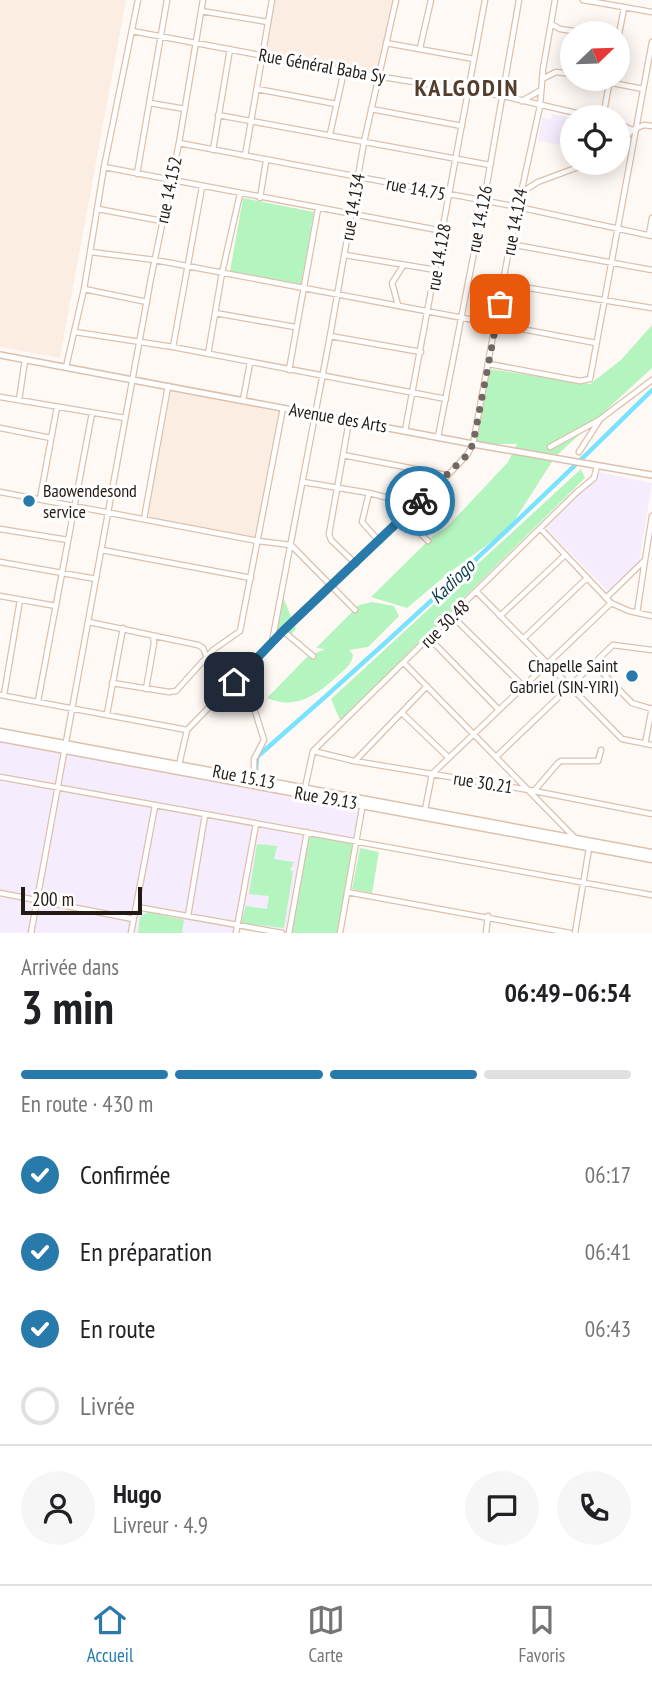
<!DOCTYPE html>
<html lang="fr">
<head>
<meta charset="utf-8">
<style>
  body { margin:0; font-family:"PT Sans Narrow",sans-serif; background:#f6f6f6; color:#202124; height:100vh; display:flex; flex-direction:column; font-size:26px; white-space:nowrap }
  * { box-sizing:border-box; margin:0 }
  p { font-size:23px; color:#757577 }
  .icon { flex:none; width:38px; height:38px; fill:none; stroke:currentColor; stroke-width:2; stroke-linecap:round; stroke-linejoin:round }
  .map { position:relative; height:933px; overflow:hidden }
  .sheet { display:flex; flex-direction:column; background:#fff; flex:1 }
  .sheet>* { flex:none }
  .needle { width:46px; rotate:67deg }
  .tools { position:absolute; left:560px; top:21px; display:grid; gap:14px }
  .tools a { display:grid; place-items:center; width:70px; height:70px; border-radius:50%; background:#fff; box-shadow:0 4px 18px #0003; font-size:35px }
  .scale { position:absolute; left:21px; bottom:18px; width:121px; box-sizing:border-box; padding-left:7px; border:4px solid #241a13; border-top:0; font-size:19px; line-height:24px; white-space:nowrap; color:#241a13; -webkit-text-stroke:5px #fff; paint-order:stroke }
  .pin { position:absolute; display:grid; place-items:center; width:60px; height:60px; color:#fff; margin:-30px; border-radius:14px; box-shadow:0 4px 10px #0006 }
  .courier { position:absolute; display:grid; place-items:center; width:70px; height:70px; margin:-35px; border:5px solid #287aab; border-radius:50%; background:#fff; color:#222; box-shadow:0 2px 9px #0007 }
  .head em { font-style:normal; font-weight:600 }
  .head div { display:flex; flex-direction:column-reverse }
  .head { display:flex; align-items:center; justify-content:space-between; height:119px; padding:0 21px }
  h1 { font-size:46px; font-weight:600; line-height:52px }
  .bar { display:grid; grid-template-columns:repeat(4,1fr); gap:10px 7px; align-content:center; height:84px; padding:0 21px }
  .bar i { height:9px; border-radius:5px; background:#e0e0e0 }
  .bar .current { background:#287aab }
  .bar p { grid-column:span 4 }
  .line { display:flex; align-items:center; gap:18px; padding:0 21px; border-top:2px solid #e0e0e0 }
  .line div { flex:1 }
  .round { display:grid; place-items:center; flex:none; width:74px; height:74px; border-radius:37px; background:#f6f6f6 }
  ol { padding:0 21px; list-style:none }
  li { display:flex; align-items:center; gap:21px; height:77px }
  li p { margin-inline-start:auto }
  li .icon { padding:7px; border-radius:50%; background:#287aab; color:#fff; stroke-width:4 }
  li:last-child { color:#757577 }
  li i { width:38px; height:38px; border:4px solid #e0e0e0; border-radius:50% }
  .menu { display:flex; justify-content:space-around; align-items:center; height:98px; border-top:2px solid #e0e0e0; background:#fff; font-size:19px; color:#757577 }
  .menu a { display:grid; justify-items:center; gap:4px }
  .menu .current { color:#287aab }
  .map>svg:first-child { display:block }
</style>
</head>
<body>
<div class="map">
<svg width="652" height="933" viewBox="0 0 652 933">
  <rect width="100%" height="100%" fill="#fff9f5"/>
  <path fill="#f5ecfd" d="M552,114L572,118V147L538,141L542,118L551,119Z
    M599,472L652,483L639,563L609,592L546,528Z
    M0,738L363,805L339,933H279L237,925L236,933H0Z"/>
  <path fill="#fcede3" d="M0,0H126L60,358L0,347Z
    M272,0H395L378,76L262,55Z
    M168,386L285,409L258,539L145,519Z"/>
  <path fill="#b4f4be" d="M243,198L314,212L301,284L230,271Z
    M652,325V368L555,457L509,529L450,572L407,608L371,597L434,535L447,527L508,462L517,444H476L490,369L590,384L621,360Z
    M581,469L585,478L340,720L331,699Z
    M283,597L296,629L290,636L283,629L274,637Z
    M372,602L394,606L399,616L368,647L349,650L353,655C352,666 341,672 333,680C313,698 293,709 267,698L307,657L325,649L316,648L359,605Z
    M307,833L354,844L338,933H289Z
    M257,844L277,846L274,859L294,862L290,870L293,871L284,928L241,923L246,906L267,909L269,896L249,894Z
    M360,848L379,852L372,893L352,889Z
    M148,912L184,920L182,933H138L140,917Z"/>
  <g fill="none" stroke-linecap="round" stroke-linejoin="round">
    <path stroke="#79e2fe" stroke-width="4.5" d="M256,770L257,757C393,638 524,517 652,390"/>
    <defs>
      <path id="minor" d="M583,0L652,12
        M201,11L268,22
        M551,24L560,29L587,33
        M132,31L344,71L503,96L593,117
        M618,39L624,8
        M386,43L474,59
        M420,48L431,0
        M542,79L556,72L572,74
        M592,79L643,89
        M257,89L336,104
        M522,101L541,90
        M150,103L185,109
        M371,109L462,126
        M218,115L490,165
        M603,117L610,79
        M618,123L632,130L644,125L652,126
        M330,134L344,71
        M179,143L518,207L652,236
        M618,147L632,130
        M213,150L230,49
        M245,156L272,0
        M104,167L443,231
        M137,174L167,0
        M522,192L538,182L589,163
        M260,198L266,161
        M98,209L162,221
        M649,235L652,218
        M510,244L652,270
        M91,252L155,260L596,343
        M345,255L436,270
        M504,284L652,308
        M84,289L147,302
        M398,305L392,283L403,266
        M215,313L295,327
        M75,332L173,347L446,399
        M330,336L421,352
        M173,347L202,187
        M208,354L222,273L240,194
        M489,364L580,381L590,379L652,42
        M66,367L84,289L104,167L138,0
        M289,370L318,209
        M0,397L125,418
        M19,400L25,360
        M243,400L250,363
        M349,421L329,534L331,540L356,564
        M0,428L51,438
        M405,431L485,0
        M438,437L484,201L519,0
        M550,447L599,420L652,380
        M579,452L599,421
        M343,455L446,475
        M303,482L369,493L416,505
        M0,492L258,541L291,545L355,610
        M369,493L362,522L379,541
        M40,499L57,407
        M404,517L428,541
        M144,519L168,386
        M0,529L68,540
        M541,529L611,603L629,611L652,616
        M102,550L251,578
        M0,562L96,579
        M477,592L622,739L652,745
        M0,596L56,606
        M606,598L645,560L652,516
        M637,613L645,560
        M452,616L523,686
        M500,616L565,555
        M89,622L198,645L203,648L207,658L234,682L253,705L264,740L254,759V779
        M283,631L313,656
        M430,639L499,710
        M523,639L587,578
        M272,642L330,336L364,142L396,0
        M404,663L575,838
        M594,664L632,703L652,709
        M112,683L169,692L176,691L213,650L240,631L283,408
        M146,689L154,643L153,636
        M0,695L187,730
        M4,695L20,600
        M38,701L92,413
        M402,713L448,757
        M107,714L123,628
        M187,730L283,631L447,476L467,455L473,444L510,244L540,106L543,69L555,0
        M645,744L652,708
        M313,751L354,761L529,790L652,814
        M497,756L613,645L652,650
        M355,761L427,686
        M179,765L187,730
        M0,777L652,895
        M305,788L313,751L577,492L594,478L597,466
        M534,791L558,763L561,761H598L601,750
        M425,810L432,774L611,603
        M347,892L570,933
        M0,893L133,919
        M137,907L282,933
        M188,916L205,815
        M31,933L151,278L179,143L203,0
        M131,933L155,806
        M236,933L256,824
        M289,933L307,832
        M340,933L363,803
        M486,933L488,916
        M575,933L589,848"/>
      <path id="tertiary" d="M0,355L473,444L652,475"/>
      <path id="secondary" d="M0,732L652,853
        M0,738L652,859"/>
    </defs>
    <use href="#minor" stroke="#dcc0ac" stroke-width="7"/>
    <use href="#tertiary" stroke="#dcc0ac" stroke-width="8"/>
    <use href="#secondary" stroke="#dcc0ac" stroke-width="9"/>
    <use href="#minor" stroke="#fff" stroke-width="4.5"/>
    <use href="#tertiary" stroke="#fff" stroke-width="5"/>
    <use href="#secondary" stroke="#fff" stroke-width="6"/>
  </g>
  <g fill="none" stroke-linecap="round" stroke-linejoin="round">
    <path stroke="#716862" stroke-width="7" stroke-dasharray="0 12.6" d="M420,501L467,455L473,444L500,304"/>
    <path stroke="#287aab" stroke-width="9" d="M234,682L283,631L420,501"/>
  </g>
  <g fill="#287aab" stroke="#fff" stroke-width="2.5">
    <circle cx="29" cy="501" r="7"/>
    <circle cx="632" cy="676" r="7"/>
  </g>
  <g text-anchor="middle" stroke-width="6" stroke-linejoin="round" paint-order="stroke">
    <g font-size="18" fill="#241a13" stroke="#fff">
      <text transform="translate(322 66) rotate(10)" y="6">Rue Général Baba Sy</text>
      <text transform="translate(416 189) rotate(11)" y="6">rue 14.75</text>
      <text transform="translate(169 190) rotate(-78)" y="6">rue 14.152</text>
      <text transform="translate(353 207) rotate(-80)" y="6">rue 14.134</text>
      <text transform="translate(480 219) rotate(-79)" y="6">rue 14.126</text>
      <text transform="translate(515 222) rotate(-79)" y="6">rue 14.124</text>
      <text transform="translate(439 257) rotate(-80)" y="6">rue 14.128</text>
      <text transform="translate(338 418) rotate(10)" y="6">Avenue des Arts</text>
      <text transform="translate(445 624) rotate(-44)" y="6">rue 30.48</text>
      <text transform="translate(244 777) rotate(11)" y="6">Rue 15.13</text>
      <text transform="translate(483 783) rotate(9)" y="6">rue 30.21</text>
      <text transform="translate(326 798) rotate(10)" y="6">Rue 29.13</text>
    </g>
    <g font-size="18" fill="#241a13" stroke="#fff" text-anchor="start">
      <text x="43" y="497">Baowendesond<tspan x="43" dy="21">service</tspan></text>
      <text x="618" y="672" text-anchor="end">Chapelle Saint<tspan x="618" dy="21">Gabriel (SIN-YIRI)</tspan></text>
    </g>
    <g font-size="19" font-style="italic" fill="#0b3d49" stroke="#fff">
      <text transform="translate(452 581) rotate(-44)" y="7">Kadiogo</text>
    </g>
    <g font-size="24" font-weight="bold" letter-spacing="2" fill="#543d2d" stroke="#fff">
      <text x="467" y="96">KALGODIN</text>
    </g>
  </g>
</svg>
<div class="tools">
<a><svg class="needle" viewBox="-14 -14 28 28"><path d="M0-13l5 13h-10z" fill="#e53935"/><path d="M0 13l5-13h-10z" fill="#757577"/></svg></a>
<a><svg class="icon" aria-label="locate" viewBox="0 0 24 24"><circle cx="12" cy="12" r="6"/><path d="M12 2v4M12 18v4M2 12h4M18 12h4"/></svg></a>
</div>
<div class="scale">200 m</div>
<div class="pin" style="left:500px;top:304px;background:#ea580c"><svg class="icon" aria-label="bag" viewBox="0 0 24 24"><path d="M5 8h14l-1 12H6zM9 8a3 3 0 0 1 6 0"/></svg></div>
<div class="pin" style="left:234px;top:682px;background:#1f2937"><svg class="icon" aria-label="home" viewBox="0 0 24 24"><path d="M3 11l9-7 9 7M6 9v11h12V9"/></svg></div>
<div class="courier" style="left:420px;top:501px"><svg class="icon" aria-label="bike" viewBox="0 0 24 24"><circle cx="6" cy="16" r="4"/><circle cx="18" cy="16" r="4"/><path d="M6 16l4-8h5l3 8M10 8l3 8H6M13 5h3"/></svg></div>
</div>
<section class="sheet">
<div class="head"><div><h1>3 min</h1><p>Arrivée dans</p></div><em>06:49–06:54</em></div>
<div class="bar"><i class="current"></i><i class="current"></i><i class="current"></i><i></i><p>En route · 430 m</p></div>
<ol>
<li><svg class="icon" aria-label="check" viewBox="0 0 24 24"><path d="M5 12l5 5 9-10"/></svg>Confirmée<p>06:17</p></li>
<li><svg class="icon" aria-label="check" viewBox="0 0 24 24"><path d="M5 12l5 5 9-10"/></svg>En préparation<p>06:41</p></li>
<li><svg class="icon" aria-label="check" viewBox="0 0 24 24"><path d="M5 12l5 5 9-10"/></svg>En route<p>06:43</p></li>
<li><i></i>Livrée</li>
</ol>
<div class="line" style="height:126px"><a class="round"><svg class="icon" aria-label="person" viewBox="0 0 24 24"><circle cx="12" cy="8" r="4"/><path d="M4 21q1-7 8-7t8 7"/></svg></a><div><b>Hugo</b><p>Livreur · 4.9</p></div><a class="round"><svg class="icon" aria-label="chat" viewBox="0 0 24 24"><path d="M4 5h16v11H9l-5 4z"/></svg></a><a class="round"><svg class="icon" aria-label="phone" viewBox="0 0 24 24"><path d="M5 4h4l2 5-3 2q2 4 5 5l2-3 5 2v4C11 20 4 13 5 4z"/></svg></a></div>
</section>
<nav class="menu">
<a class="current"><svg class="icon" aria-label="home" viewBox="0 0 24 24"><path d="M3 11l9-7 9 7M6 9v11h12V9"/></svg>Accueil</a>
<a><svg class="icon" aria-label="map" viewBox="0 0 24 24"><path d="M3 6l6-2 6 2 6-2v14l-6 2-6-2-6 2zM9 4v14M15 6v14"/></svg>Carte</a>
<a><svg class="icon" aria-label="saved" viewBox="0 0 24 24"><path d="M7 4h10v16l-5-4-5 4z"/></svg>Favoris</a>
</nav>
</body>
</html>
